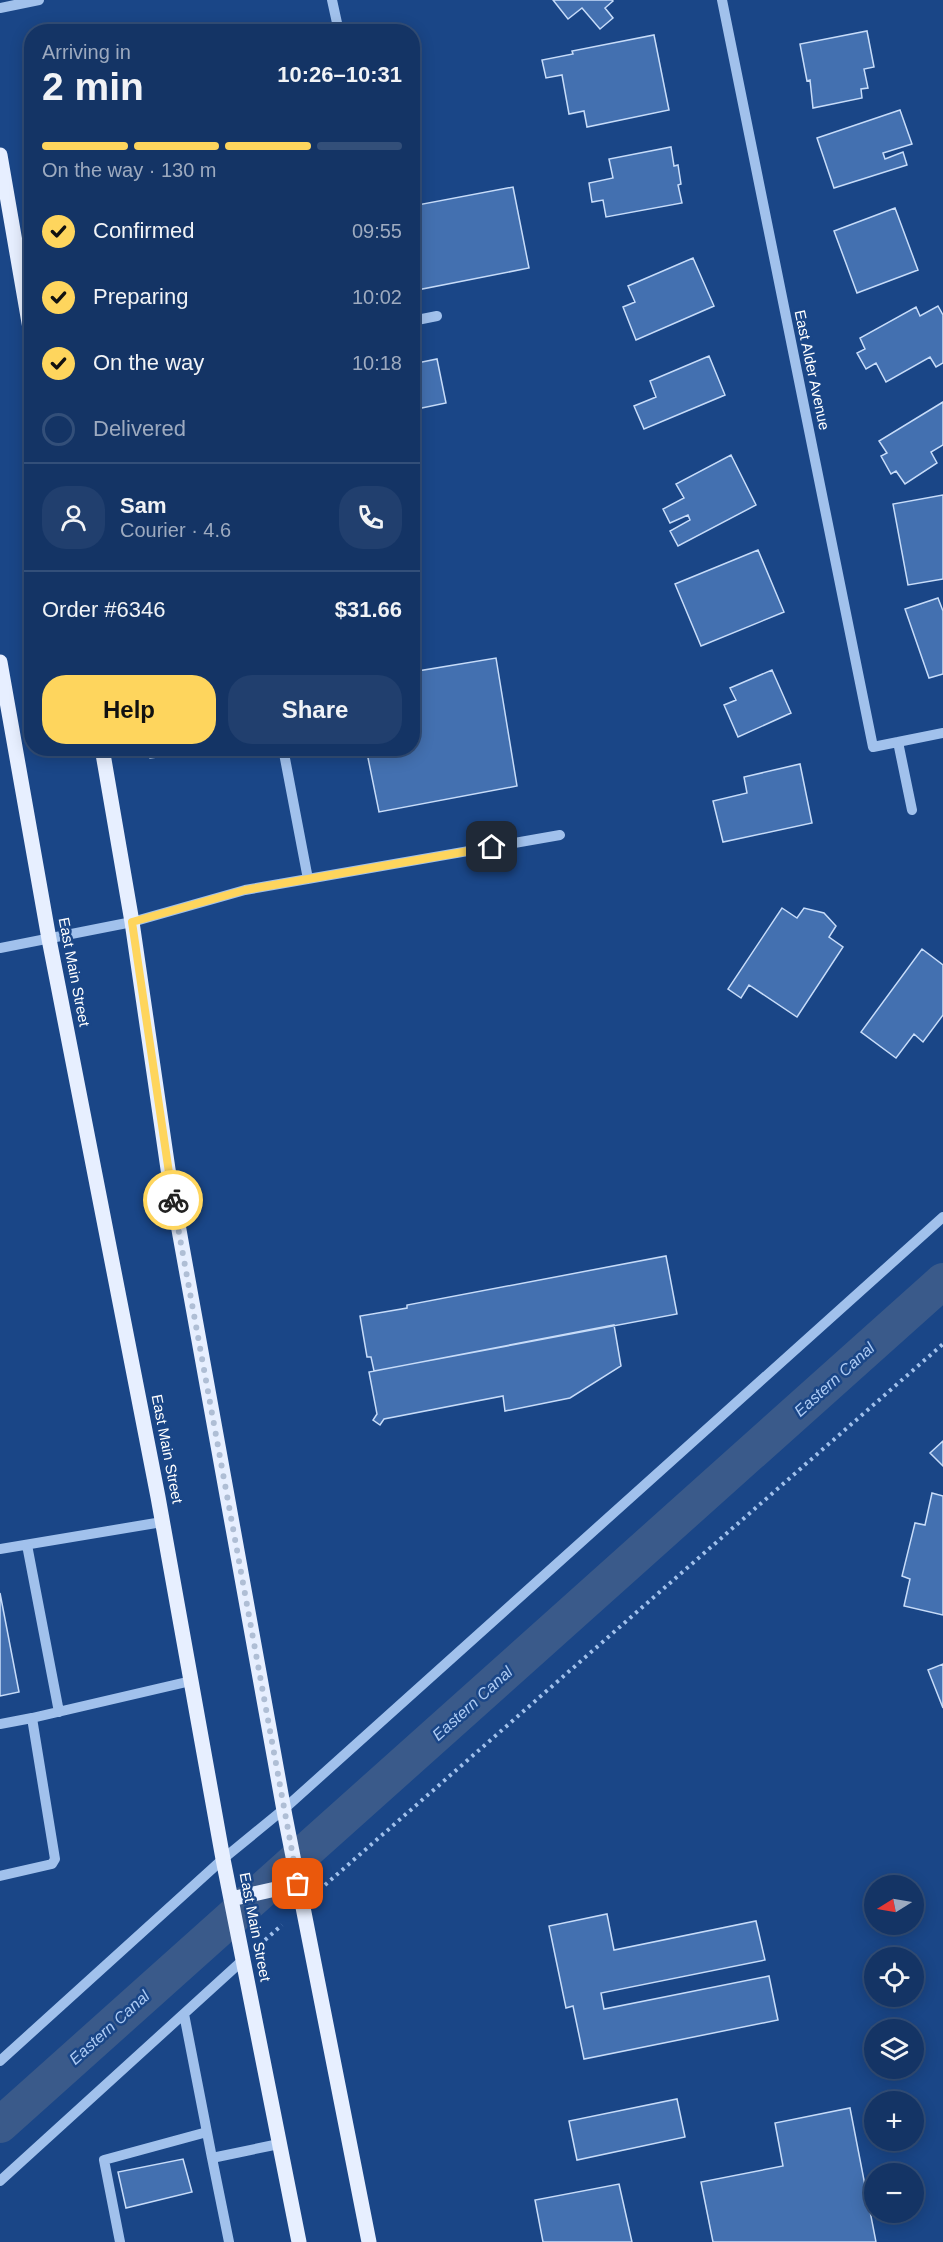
<!DOCTYPE html>
<html lang="en">
<head>
<meta charset="utf-8">
<style>
  body { margin:0; font-family:Helvetica,sans-serif; background:#213f6e; color:#f1f3f6; height:100vh; display:flex; flex-direction:column; font-size:22px; white-space:nowrap }
  * { box-sizing:border-box; margin:0 }
  p { font-size:20px; color:#9daabf }
  .icon { flex:none; width:33px; height:33px; fill:none; stroke:currentColor; stroke-width:2; stroke-linecap:round; stroke-linejoin:round }
  .map { position:relative; flex:1; overflow:hidden }
  .sheet { position:absolute; left:24px; top:24px; width:396px; height:732px; display:flex; flex-direction:column; background:#143465; border-radius:24px; box-shadow:0 3px 15px #0003,0 0 0 2px #334f79 }
  .sheet>* { flex:none }
  .needle { width:39px; rotate:259deg }
  .buttons { position:absolute; left:864px; top:1875px; display:grid; gap:12px }
  .buttons a { display:grid; place-items:center; width:60px; height:60px; border-radius:50%; background:#143465; box-shadow:0 3px 15px #0003,0 0 0 2px #334f79; font-size:30px }
  .pin { position:absolute; display:grid; place-items:center; width:51px; height:51px; color:#fff; margin:-26px; border-radius:12px; box-shadow:0 3px 9px #0006 }
  .courier { position:absolute; display:grid; place-items:center; width:60px; height:60px; margin:-30px; border:4px solid #fed55d; border-radius:50%; background:#fff; color:#222; box-shadow:0 2px 8px #0007 }
  .headline em { font-style:normal; font-weight:800 }
  .headline div { display:flex; flex-direction:column-reverse }
  .headline { display:flex; align-items:center; justify-content:space-between; height:102px; padding:0 18px }
  h1 { font-size:39px; font-weight:800; line-height:45px }
  .bar { display:grid; grid-template-columns:repeat(4,1fr); gap:9px 6px; align-content:center; height:72px; padding:0 18px }
  .bar i { height:8px; border-radius:4px; background:#334f79 }
  .bar .selected { background:#fed55d }
  .bar p { grid-column:span 4 }
  .line { display:flex; align-items:center; gap:15px; padding:0 18px; border-top:2px solid #334f79 }
  .line div { flex:1 }
  .round { display:grid; place-items:center; flex:none; width:63px; height:63px; border-radius:24px; background:#213f6e }
  ol { padding:0 18px; list-style:none }
  li { display:flex; align-items:center; gap:18px; height:66px }
  li p { margin-inline-start:auto }
  li .icon { padding:6px; border-radius:50%; background:#fed55d; color:#111; stroke-width:4 }
  li:last-child { color:#9daabf }
  li i { width:33px; height:33px; border:3px solid #334f79; border-radius:50% }
  .cta { display:flex; gap:12px; margin-top:auto; padding:12px 18px }
  .cta a { flex:1; height:69px; border-radius:24px; background:#fed55d; color:#111; font-size:24px; font-weight:800; line-height:69px; text-align:center }
  .cta a+a { background:#213f6e; color:#f1f3f6 }
  .map>svg:first-child { display:block }
</style>
</head>
<body>
<div class="map">
<svg width="943" height="2242" viewBox="0 0 943 2242">
  <rect width="100%" height="100%" fill="#1a4687"/>
  <g fill="none" stroke-linecap="round" stroke-linejoin="round">
    <path stroke="#3a5a8a" stroke-width="36" d="M0,2125L943,1281"/>
  </g>
  <path fill="#4370b0" stroke="#c7dcf9" stroke-width="1.5" d="M553,0H612L613,1L605,8L613,18L600,29L582,8L568,19Z
    M867,31L874,67L864,69L868,88L861,89L862,98L813,108L810,80L807,81L800,44Z
    M654,35L669,110L587,127L584,111L569,114L562,75L546,78L542,60L573,54L572,51Z
    M900,110L912,144L883,153L885,159L903,152L907,165L834,188L817,138Z
    M671,147L674,166L678,165L681,184L678,185L682,203L606,217L603,200L592,202L589,183L613,178L609,159Z
    M513,187L529,268L412,291V206Z
    M895,208L918,270L857,293L834,231Z
    M693,258L714,306L636,340L623,307L635,302L628,286Z
    M938,306L943,315V363L936,367L930,357L886,382L876,363L866,369L857,353L865,349L860,338L916,307L920,316Z
    M709,356L725,395L644,429L634,406L656,397L650,381Z
    M437,359L446,403L412,410V364Z
    M943,402V445L931,452L937,463L905,484L896,471L891,474L881,456L887,453L879,441Z
    M731,455L756,505L678,546L670,531L690,520L688,515L670,523L663,509L684,498L676,484Z
    M943,495V579L908,585L893,504Z
    M758,550L784,612L701,646L675,584Z
    M938,598L943,611V674L929,678L905,609Z
    M496,658L517,786L379,812L366,748H412V672Z
    M772,670L791,713L738,737L724,705L736,700L730,688Z
    M148,748H164L165,756L150,758Z
    M800,764L812,823L723,842L713,801L747,793L744,777Z
    M782,908L797,918L804,908L824,913L836,926L829,937L843,947L797,1017L749,985L741,998L728,989Z
    M922,949L943,965V1015L923,1042L914,1034L896,1058L861,1032Z
    M666,1256L677,1314L374,1371L371,1357H367L360,1316L407,1308V1305Z
    M614,1325L621,1366L570,1398L505,1411L503,1396L384,1419L380,1425L373,1420L377,1414L369,1372Z
    M943,1441V1466L930,1453Z
    M932,1493L943,1496V1615L904,1606L910,1579L902,1576L915,1523L925,1525Z
    M0,1593L19,1692L0,1696Z
    M943,1664V1708L928,1670Z
    M607,1914L614,1950L756,1921L765,1960L601,1993L604,2009L769,1976L778,2020L584,2059L573,2006L566,2008L549,1926Z
    M677,2099L685,2137L577,2160L569,2121Z
    M850,2108L876,2242H713L701,2182L783,2166L775,2123Z
    M183,2159L192,2192L126,2208L118,2172Z
    M619,2184L632,2242H543L535,2200Z"/>
  <g fill="none" stroke-linecap="round" stroke-linejoin="round">
    <path stroke="#a1c1ec" stroke-width="4" stroke-dasharray="3 4.5" stroke-linecap="butt" d="M325,1885L943,1344
      M265,1940L282,1925"/>
    <path stroke="#a1c1ec" stroke-width="10" d="M332,0L339,32
      M722,0L873,747L943,733
      M0,8L39,0
      M412,321L437,316
      M898,742L912,810
      M283,748L308,879
      M0,948L132,922L245,890L560,835
      M27,1545L59,1712
      M0,1549L162,1522
      M0,1724L32,1718L191,1681
      M0,1876L52,1864L55,1859L32,1718
      M184,2014L212,2158
      M0,2061L223,1859L284,1809L943,1217
      M0,2181L243,1960
      M120,2242L104,2160L207,2132
      M229,2242L212,2158L279,2144"/>
    <path stroke="#e7efff" stroke-width="15" d="M0,155L32,340
      M0,662L49,939L158,1497L223,1859L299,2242
      M102,748L132,922L168,1169L285,1816L369,2242
      M231,1899L298,1884"/>
  </g>
  <g fill="none" stroke-linecap="round" stroke-linejoin="round">
    <path stroke="#afbed5" stroke-width="6" stroke-dasharray="0 10.8" d="M173,1200L298,1884"/>
    <path stroke="#fed55d" stroke-width="8" d="M173,1200L132,922L245,890L492,847"/>
  </g>
  <g text-anchor="middle" stroke-width="5" stroke-linejoin="round" paint-order="stroke">
    <g font-size="15" fill="#fff" stroke="#1a4687">
      <text transform="translate(812 370) rotate(78)" y="5">East Alder Avenue</text>
      <text transform="translate(74 972) rotate(79)" y="5">East Main Street</text>
      <text transform="translate(167 1449) rotate(79)" y="5">East Main Street</text>
      <text transform="translate(255 1927) rotate(79)" y="5">East Main Street</text>
    </g>
    <g font-size="16" font-style="italic" fill="#adcbf4" stroke="#1a4687">
      <text transform="translate(834 1379) rotate(-42)" y="6">Eastern Canal</text>
      <text transform="translate(472 1703) rotate(-42)" y="6">Eastern Canal</text>
      <text transform="translate(109 2027) rotate(-42)" y="6">Eastern Canal</text>
    </g>
  </g>
</svg>
<div class="buttons">
<a><svg class="needle" viewBox="-14 -14 28 28"><path d="M0-13l5 13h-10z" fill="#e53935"/><path d="M0 13l5-13h-10z" fill="#9daabf"/></svg></a>
<a><svg class="icon" aria-label="locate" viewBox="0 0 24 24"><circle cx="12" cy="12" r="6"/><path d="M12 2v4M12 18v4M2 12h4M18 12h4"/></svg></a>
<a><svg class="icon" aria-label="layers" viewBox="0 0 24 24"><path d="M12 4l9 5-9 5-9-5zM3 14l9 5 9-5"/></svg></a>
<a>+</a>
<a>−</a>
</div>
<div class="pin" style="left:298px;top:1884px;background:#ea580c"><svg class="icon" aria-label="bag" viewBox="0 0 24 24"><path d="M5 8h14l-1 12H6zM9 8a3 3 0 0 1 6 0"/></svg></div>
<div class="pin" style="left:492px;top:847px;background:#1f2937"><svg class="icon" aria-label="home" viewBox="0 0 24 24"><path d="M3 11l9-7 9 7M6 9v11h12V9"/></svg></div>
<div class="courier" style="left:173px;top:1200px"><svg class="icon" aria-label="bike" viewBox="0 0 24 24"><circle cx="6" cy="16" r="4"/><circle cx="18" cy="16" r="4"/><path d="M6 16l4-8h5l3 8M10 8l3 8H6M13 5h3"/></svg></div>
<section class="sheet">
<div class="headline"><div><h1>2 min</h1><p>Arriving in</p></div><em>10:26–10:31</em></div>
<div class="bar"><i class="selected"></i><i class="selected"></i><i class="selected"></i><i></i><p>On the way · 130 m</p></div>
<ol>
<li><svg class="icon" aria-label="check" viewBox="0 0 24 24"><path d="M5 12l5 5 9-10"/></svg>Confirmed<p>09:55</p></li>
<li><svg class="icon" aria-label="check" viewBox="0 0 24 24"><path d="M5 12l5 5 9-10"/></svg>Preparing<p>10:02</p></li>
<li><svg class="icon" aria-label="check" viewBox="0 0 24 24"><path d="M5 12l5 5 9-10"/></svg>On the way<p>10:18</p></li>
<li><i></i>Delivered</li>
</ol>
<div class="line" style="height:108px"><a class="round"><svg class="icon" aria-label="person" viewBox="0 0 24 24"><circle cx="12" cy="8" r="4"/><path d="M4 21q1-7 8-7t8 7"/></svg></a><div><b>Sam</b><p>Courier · 4.6</p></div><a class="round"><svg class="icon" aria-label="phone" viewBox="0 0 24 24"><path d="M5 4h4l2 5-3 2q2 4 5 5l2-3 5 2v4C11 20 4 13 5 4z"/></svg></a></div>
<div class="line" style="height:78px"><div>Order #6346</div><b>$31.66</b></div>
<div class="cta"><a>Help</a><a>Share</a></div>
</section>
</div>
</body>
</html>
